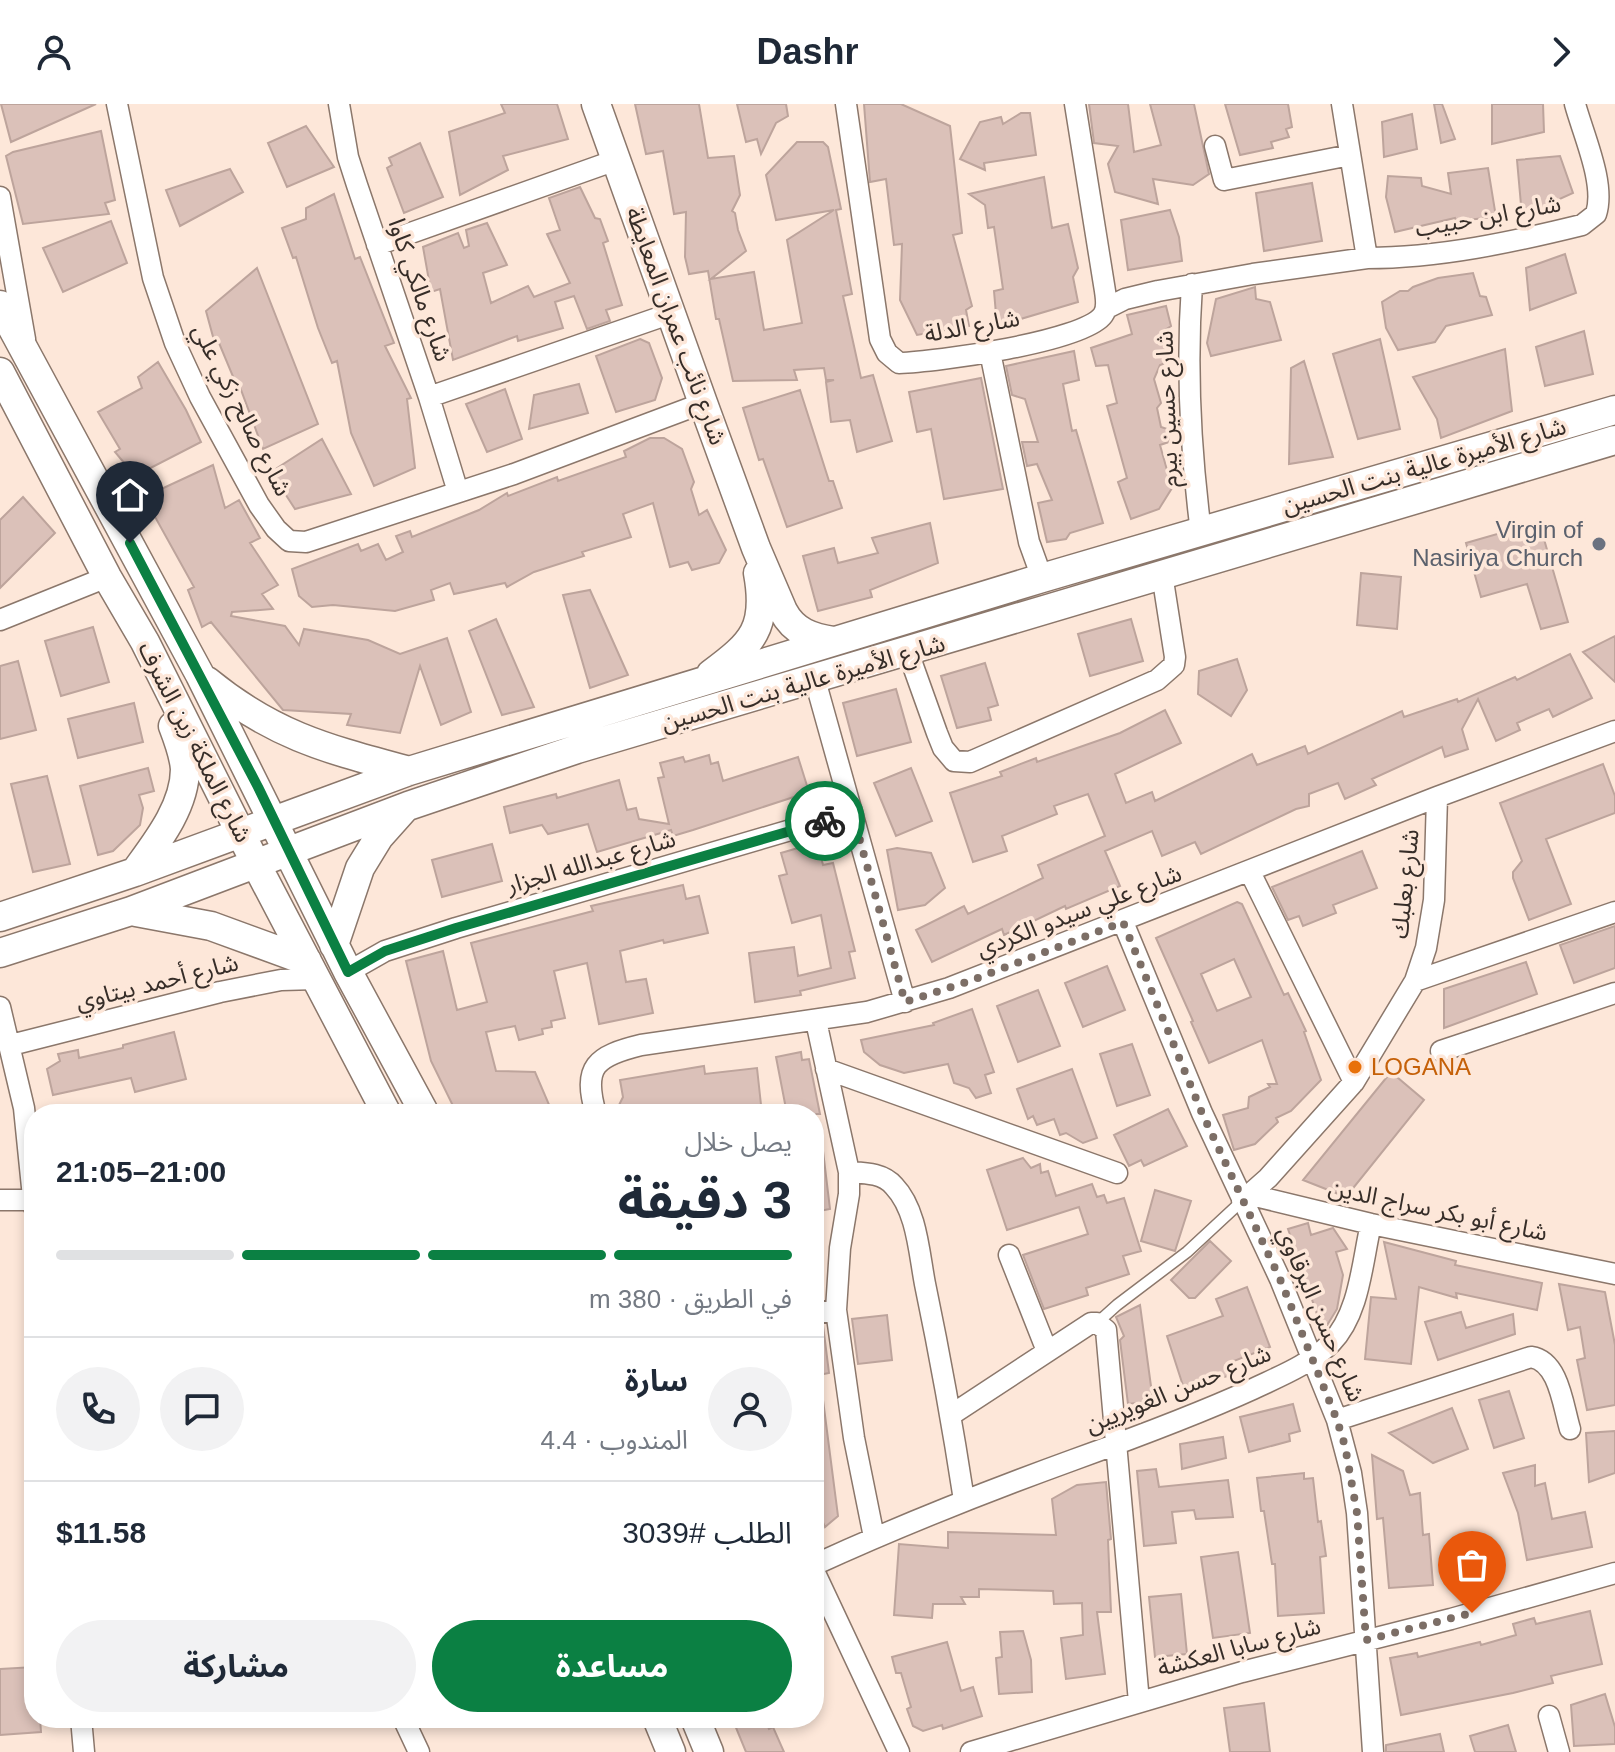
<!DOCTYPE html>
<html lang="ar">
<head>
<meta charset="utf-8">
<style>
  body { margin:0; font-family:Arial,"Noto Sans Arabic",sans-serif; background:#f2f2f3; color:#1f2937; direction:rtl; height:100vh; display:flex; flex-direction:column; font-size:30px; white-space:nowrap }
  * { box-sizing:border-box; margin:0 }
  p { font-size:26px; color:#747a83 }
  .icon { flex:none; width:44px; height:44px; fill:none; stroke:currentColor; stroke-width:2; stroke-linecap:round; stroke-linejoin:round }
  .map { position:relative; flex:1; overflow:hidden; direction:ltr }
  .sheet { position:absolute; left:24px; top:1000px; width:800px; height:624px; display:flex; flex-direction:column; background:#fff; border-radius:32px; box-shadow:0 4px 12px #0003; direction:rtl }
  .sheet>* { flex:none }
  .pin { position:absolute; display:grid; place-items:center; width:68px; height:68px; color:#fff; margin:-82px -34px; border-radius:50% 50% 50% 0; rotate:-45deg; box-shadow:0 0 8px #0007 }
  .pin .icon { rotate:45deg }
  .courier { position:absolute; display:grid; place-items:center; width:80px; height:80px; margin:-40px; border:6px solid #0b8043; border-radius:50%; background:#fff; color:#222; box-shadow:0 2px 10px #0007 }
  .headline em { font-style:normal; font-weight:700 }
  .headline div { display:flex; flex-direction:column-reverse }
  .headline { display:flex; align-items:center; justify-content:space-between; height:136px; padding:0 32px }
  h1 { font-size:52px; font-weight:700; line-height:60px }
  .bar { display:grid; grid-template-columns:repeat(4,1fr); gap:12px 8px; align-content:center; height:96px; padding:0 32px }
  .bar i { height:10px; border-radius:6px; background:#e0e1e3 }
  .bar .selected { background:#0b8043 }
  .bar p { grid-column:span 4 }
  .line { display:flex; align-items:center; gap:20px; padding:0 32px; border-top:2px solid #e0e1e3 }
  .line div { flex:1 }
  .round { display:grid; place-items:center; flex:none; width:84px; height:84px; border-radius:42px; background:#f2f2f3 }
  .button { display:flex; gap:16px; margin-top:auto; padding:16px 32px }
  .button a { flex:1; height:92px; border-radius:48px; background:#0b8043; color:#fff; font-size:32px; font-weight:700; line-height:92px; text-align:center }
  .button a+a { background:#f2f2f3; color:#1f2937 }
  header { display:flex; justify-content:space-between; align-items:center; height:104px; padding:0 32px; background:#fff; font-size:36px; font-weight:700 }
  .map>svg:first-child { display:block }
</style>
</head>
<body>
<header><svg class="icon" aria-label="forward" viewBox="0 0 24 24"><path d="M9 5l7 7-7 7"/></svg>Dashr<svg class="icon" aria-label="person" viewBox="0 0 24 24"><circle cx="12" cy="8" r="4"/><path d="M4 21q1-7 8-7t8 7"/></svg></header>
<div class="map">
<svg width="1615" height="1648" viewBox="0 0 1615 1648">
  <rect width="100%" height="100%" fill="#fde7d9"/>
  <path fill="#dbc1b9" stroke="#bda49c" stroke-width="2" fill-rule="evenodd" d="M1,0H96L11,38Z
    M501,0H557L568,35L503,52L508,66L460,91L449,28L505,9Z
    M635,0H699L708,54L734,52L740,91L732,107L735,109L738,126L746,147L711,175L754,168L764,226L802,219L787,136L834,106L776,116L766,71L797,38H823L828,43L841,105L836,106L852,190L843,192L861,274L873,271L892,337L857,348L850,316L831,318L826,278L834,276H826L824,264L794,266L797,276L733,277L719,215H716L708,167L689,170L685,153L686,108L674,110L663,47L646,50Z
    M737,0H786L788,12L776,19L761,50L757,35L746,38Z
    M864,0H901L950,22L962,129L953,131L972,202L966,206L969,222L917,231L900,196L902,140L894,141L886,75L870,78Z
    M1089,0H1128L1134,48L1161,41L1150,0H1194L1209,70L1193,81L1153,75L1158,100L1115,88L1108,60L1118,42L1094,39Z
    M1225,0H1288L1292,23L1286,25L1289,33L1271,38L1273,44L1240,51Z
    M1434,0H1442L1455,35L1441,39Z
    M1492,0H1543L1544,28L1492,40Z
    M1021,9H1030L1036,51L984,59L985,66L960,55L980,18L1001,13L1003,20Z
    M1412,10L1417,45L1384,53L1382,18Z
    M306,22L334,63L287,83L268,39Z
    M101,27L115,96L105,99L109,110L23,120L6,52L13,48Z
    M420,39L443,93L404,109L387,64L392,61L389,54Z
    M1560,52L1573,89L1522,112L1517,56Z
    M1488,64L1496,113L1456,117L1455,114L1395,128L1386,93L1388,72L1421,74L1422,82L1451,90L1448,69Z
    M230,65L243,88L180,122L166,86Z
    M1044,73L1052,124L1068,120L1078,164L1073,173L1078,198L997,222L994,187L1003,185L994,123L988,124L985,101L969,90Z
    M1312,79L1322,137L1264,147L1256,89Z
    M580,83L595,114L600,115L608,137L603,139L622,201L606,206L610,217L587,225L574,192L555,198L563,224L518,237L517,232L453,256L440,185L431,188L423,143L458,129L464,144L469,142L466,126L487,119L507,161L483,169L491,199L528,182L534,193L570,179L547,130L560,126L549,94Z
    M334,90L355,155L360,153L394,239L385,242L411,294L407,295L415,364L374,382L351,329L337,257L332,259L318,224L296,153L293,154L282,124L306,115V104Z
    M1170,106L1179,133L1182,157L1128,166L1121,116Z
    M111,117L127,159L63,188L43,144Z
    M1565,150L1576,189L1530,206L1526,164Z
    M257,164L318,320L263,345L241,286L239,287L219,239L215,240L206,207Z
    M1473,169L1480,192L1486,193L1492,211L1446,222L1435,238L1398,246L1386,224L1382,198L1400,187H1408L1413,183L1438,174Z
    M1255,183L1256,195L1270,198L1281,236L1211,252L1207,239L1216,195Z
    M1166,202L1171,222L1165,226L1167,234L1163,236L1168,258L1160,261L1154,275L1161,299L1157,304L1161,323L1167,325L1169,338L1160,341L1172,384L1159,405L1131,415L1118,378L1127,374L1107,302L1117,299L1108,261L1096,262L1091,244L1132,230L1127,211Z
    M1584,227L1593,270L1545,282L1536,243Z
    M640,235L649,239L662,274L655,296L616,308L596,252Z
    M1380,235L1400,325L1358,335L1333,250Z
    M1505,245L1512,307L1441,334L1437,315L1413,273Z
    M1074,247L1079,276L1063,280L1072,327L1076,326L1103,419L1070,429L1066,435L1047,438L1038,399L1052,396L1037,360L1027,362L1022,338H1038L1025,295L1012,291L1006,262Z
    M1304,257L1333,353L1289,360L1291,264Z
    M158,258L186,306L201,338L135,372L115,348L120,345L98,308L142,284L138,273Z
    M981,274L1003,385L944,395L931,325L917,328L909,288Z
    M579,280L588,309L529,325L534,291Z
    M505,285L522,335L487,348L466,300Z
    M800,286L829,377H833L842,404L787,423L763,355L759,356L743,304Z
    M650,334H664L682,345L694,378L691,385L699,411L707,406L726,446L719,459L692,466L688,458L670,463L653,399L623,410L631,433L582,448L584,452L534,468L507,483L505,479L454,490L450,479L431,486L434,496L395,507L333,501L312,503L299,492L292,465L358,440L361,447L378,440L386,456L403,448L396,432L410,427L412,433L479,406L507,389L508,392L557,373L558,377L626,353L624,347Z
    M322,335L351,390L295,405L271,368Z
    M213,361L225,404L239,396L260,434L250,439L278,481L262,490L273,505L232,508L231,512L285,522L299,541L304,525L368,536L400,550L447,534L471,608L441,621L420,562L400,629L347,621L351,610L283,606L211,518L202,523L188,486L194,483L144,393Z
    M23,393L55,429L0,484V416Z
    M1539,418L1568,518L1541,525L1527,480L1481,493L1466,439Z
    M930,419L938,459L870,486L872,493L818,507L803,452L834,444L838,459L878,449L872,434Z
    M1361,469L1401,473L1397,525L1357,521Z
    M590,486L628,571L590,584L563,491Z
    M496,515L534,603L502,611L469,527Z
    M1131,515L1143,557L1090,572L1078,530Z
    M93,523L109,578L61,592L45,537Z
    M1615,532V578L1583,548Z
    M1570,550L1592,594L1553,613L1549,605L1517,619L1520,626L1496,637L1478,595L1462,625L1468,645L1445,653L1442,643L1372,675L1376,681L1345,695L1338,679L1309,690V702L1296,705L1201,750L1195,738L1162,752L1152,727L1105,747L1120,782L1066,805L1065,802L1004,831L1002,825L932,858L916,826L964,802L968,810L1043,774L1038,761L1105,732L1088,690L1054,702L1057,710L1002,732L1007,747L973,758L950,689L1002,672L1000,668L1036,654L1037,658L1120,629L1165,606L1181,639L1115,670L1126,699L1152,688L1155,697L1252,650L1257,661L1305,642L1308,650L1402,607L1404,613L1457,595L1458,598L1515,573L1517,576Z
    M1237,555L1247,586L1231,612L1198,590L1199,567Z
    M18,557L36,626L0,635V562Z
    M985,559L998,601L988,604L991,616L957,624L941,572Z
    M896,585L911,638L857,652L843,599Z
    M134,599L143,638L78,654L68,615Z
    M709,651L711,660L718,658L723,677L798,653L809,688L693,726L673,732L671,726L597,748L588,720L548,730L542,721L510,729L504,703L556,690L557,694L619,676L627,706L636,704L639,715L669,720L658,674L664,673L660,659L683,653L685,658Z
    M1603,660L1615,692V709L1546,735L1571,800L1529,816L1513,774V768L1522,757L1500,699Z
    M148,664L154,687L139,691L143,704L140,721L113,747L98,751L80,682Z
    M911,664L932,717L896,732L874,679Z
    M47,672L70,760L33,768L11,680Z
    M492,740L502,777L442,793L432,756Z
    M808,741L819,745L823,761L833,759L855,847L849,848L855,874L800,887L801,891L755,898L749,849L794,843L798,872L831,864L821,811L792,819L779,772L787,770L781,749Z
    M897,744L931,749L945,784L925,801L898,806L887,746Z
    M1362,747L1377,784L1333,801L1336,809L1303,822L1299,812L1288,816L1272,783Z
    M683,781L686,795L699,792L708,829L664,839L663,836L620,847L626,878L646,875L653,909L599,920L587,859L554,867L565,914L551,917L552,923L542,925L543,930L519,936L515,922L486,928L496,967L535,968L553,1010H457L431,957L406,857L443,847L457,906L487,898L471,839L593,807L591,802Z
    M1237,798L1242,800L1284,891L1288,889L1306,927L1304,928L1321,976L1291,1007L1276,1014L1278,1018L1255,1040L1234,1046L1223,1011L1248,1004L1249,993L1270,983L1268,980H1277L1262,936L1209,959L1191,918L1193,917L1156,834ZM1234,855L1251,893L1217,907L1201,870Z
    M1615,822V864L1574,879L1560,841Z
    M1526,858L1537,890L1444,924V885Z
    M1107,862L1125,906L1083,923L1065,879Z
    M1038,886L1060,942L1018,958L997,902Z
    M972,905L994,968L985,971L991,989L976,994L969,984L954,979L948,960L904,969L880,961L864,948L861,936L934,921L933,919Z
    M174,928L186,975L135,988L131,974L53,991L47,965L60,957L58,950L78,946L79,954L123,944V941Z
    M1132,940L1150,991L1117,1002L1100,950Z
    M801,948L802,956L809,955L820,1010H787L776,953Z
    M704,962L705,970L757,964L762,1010H629L628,1006L619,1001L623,993L620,976Z
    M1072,965L1097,1034L1083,1039L1066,1029L1060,1031L1054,1015L1037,1021L1033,1012L1028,1015L1017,985Z
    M1391,968L1424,996L1346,1093L1303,1076Z
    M1168,1005L1187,1042L1144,1062L1141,1056L1129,1062L1114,1031Z
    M814,1047H823L830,1105L814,1108Z
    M1023,1054L1031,1064L1040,1060L1041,1069L1048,1067L1056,1092L1092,1080L1097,1093L1104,1091L1107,1099L1124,1094L1141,1147L1123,1152L1129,1170L1086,1184L1088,1191L1044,1205L1023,1151L1088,1130L1079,1103L1007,1126L987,1066Z
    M1155,1086L1191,1097L1175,1147L1141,1137Z
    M1308,1119L1311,1131L1333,1124L1347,1145L1336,1148L1343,1171L1337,1205L1323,1228L1288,1125Z
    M1210,1137L1231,1157L1195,1194H1189L1171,1176Z
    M1384,1138L1456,1157L1455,1161L1542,1179L1537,1206L1456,1189L1457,1194L1419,1183L1411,1260L1365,1255L1371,1193L1396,1195Z
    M1559,1180L1605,1188L1615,1241V1301L1587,1306L1577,1256L1585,1254L1580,1223L1568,1226Z
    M1247,1183L1270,1243L1226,1260L1230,1272L1216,1274L1185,1288L1167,1232L1223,1212L1216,1195Z
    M1140,1201L1153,1297L1128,1300L1120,1236L1124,1232L1116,1213Z
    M1461,1208L1466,1224L1513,1210L1515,1230L1438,1256L1425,1218Z
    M887,1211L892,1256L858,1260L852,1215Z
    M823,1221L829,1269L814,1272V1222Z
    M1509,1287L1524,1334L1494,1344L1479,1296Z
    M814,1296H823L838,1412L825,1423L814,1397Z
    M1293,1300L1300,1327L1289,1330L1290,1337L1249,1348L1240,1313Z
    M1452,1304L1468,1345L1433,1359L1389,1329Z
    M1615,1327V1369L1589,1378L1586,1329Z
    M1223,1333L1226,1354L1182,1365L1180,1340Z
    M1372,1351L1403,1367L1410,1391L1420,1389L1423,1431L1429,1430L1433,1481L1389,1484L1383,1414L1377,1415Z
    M1535,1361V1382L1545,1379L1552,1415L1585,1408L1592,1443L1527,1456L1518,1409L1503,1369Z
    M1156,1365L1159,1383L1228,1376L1233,1413L1196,1415L1194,1406L1172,1408L1176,1439L1144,1442L1137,1367Z
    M1304,1369V1375L1313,1374L1318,1418L1321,1417L1326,1452L1320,1453L1324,1509L1278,1512L1275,1460H1272L1264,1407H1261L1257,1374Z
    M1106,1378L1111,1435L1108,1436L1111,1508H1097L1105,1570L1066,1575L1061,1534L1083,1531L1082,1499L1054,1500L1053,1487L979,1485V1493H961L965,1500H933L932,1514L894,1511L899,1440L948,1444V1428L1056,1431L1052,1395L1077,1381Z
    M1238,1448L1250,1529L1213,1534L1201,1453Z
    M1181,1490L1187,1550L1155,1553L1149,1493Z
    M1590,1507L1602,1560L1551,1572L1553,1579L1513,1589L1401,1611L1390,1554L1417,1549L1418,1553L1480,1538L1481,1541L1516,1531L1513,1520L1534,1514L1536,1520Z
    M1023,1527L1031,1556L1032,1588L999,1590L996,1554L1002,1553L1000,1528Z
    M947,1538L961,1587L973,1583L982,1612L943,1625L942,1621L923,1627L913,1622L907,1605L911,1603L901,1569H896L892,1553Z
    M34,1563V1614H40L41,1628L0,1631V1565Z
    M1605,1590L1615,1623V1640L1574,1642L1571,1601Z
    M1264,1599L1270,1648H1230L1224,1604Z
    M732,1614H764L769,1625L773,1623L784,1648H746Z
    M1508,1621L1516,1648H1475L1470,1632Z
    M1440,1630L1444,1648H1386V1641Z"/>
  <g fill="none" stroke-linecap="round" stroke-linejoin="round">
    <defs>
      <path id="lane" d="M1097,1219L1117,1201L1187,1148L1242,1097"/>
      <path id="street" d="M117,0L153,174L175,239L200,293L259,401L276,425L289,437L306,438L514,370L703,299
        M339,0L348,53L357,81L429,293L458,388
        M846,0L880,235L887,249L899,259C935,258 1084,238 1103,211C1108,204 1106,195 1105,187L1075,0
        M1342,0L1367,154
        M1215,42L1224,76L1350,51
        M0,93L25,235
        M377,141L616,56
        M1192,180C1186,265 1190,343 1201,428
        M1107,204L1125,195L1158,187L1253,170L1367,154C1439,154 1513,138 1582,121L1596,110C1606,80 1583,30 1575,0
        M990,248L1029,438L1042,474
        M429,293L672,209
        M0,516L107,473
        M908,548L937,629L943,644L954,657L970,658L1157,576L1174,561L1175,553L1162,470
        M815,576L905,898
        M1250,768L1354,978
        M1123,818L1202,1009L1280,1175L1337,1316L1351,1369L1357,1409L1373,1648
        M348,868L385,847L456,824L852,708
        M1415,877L1615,808
        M0,903L24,1004L34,1103
        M816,917L849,1068V1090L840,1144L836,1206L854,1334L874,1433
        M11,941L220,888L281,876L317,875
        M1441,947L1615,889
        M826,965L1117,1069
        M596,1010C582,962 596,952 641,941L867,908L949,884L1437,693L1615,627
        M849,1068C865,1069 883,1069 894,1082C917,1106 919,1149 925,1180C940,1252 953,1324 964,1396
        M1251,1091L1371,1120L1615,1170
        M0,1096H34
        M1242,1097L1268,1074L1354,978L1415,877L1426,844L1434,796L1437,693
        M1009,1151L1047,1247
        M814,1209L836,1206
        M951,1311L1091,1219H1097L1106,1226L1139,1598
        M1337,1316L1531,1253C1559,1257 1563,1302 1570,1325
        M814,1461C899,1422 985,1388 1073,1356C1134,1334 1194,1312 1253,1285C1280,1272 1309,1261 1331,1239C1360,1209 1362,1158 1371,1120
        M814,1467L899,1648
        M1549,1612L1559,1648
        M81,1614L84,1648
        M403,1614L419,1648
        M971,1648L1242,1568L1451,1515L1615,1469"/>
      <path id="secondary" d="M596,0L703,299L756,444L783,507C794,528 812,534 834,537
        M0,201L200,571L348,868L425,1010
        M0,268L107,473L145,538L256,760L387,1010
        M711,570C753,539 768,524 758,469
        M207,577C274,632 328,645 409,667
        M135,768C156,739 185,703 185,665C184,651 178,635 173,622
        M136,808L211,822L307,857
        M0,813L135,768L409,667L1042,474L1615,306
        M334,841L360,764L379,733L404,705
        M0,849L131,807L408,702L577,645L1615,336
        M657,1614L671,1648
        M695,1614L709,1648"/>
    </defs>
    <use href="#lane" stroke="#8b776b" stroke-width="13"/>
    <use href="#street" stroke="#8b776b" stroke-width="23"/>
    <use href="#secondary" stroke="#8b776b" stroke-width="31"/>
    <use href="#lane" stroke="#fff" stroke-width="10"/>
    <use href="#street" stroke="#fff" stroke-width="20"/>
    <use href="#secondary" stroke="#fff" stroke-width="28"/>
  </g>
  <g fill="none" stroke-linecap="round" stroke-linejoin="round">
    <path stroke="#7c6e66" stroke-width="8" stroke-dasharray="0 14.4" d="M825,717L852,708L905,898L970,877L1123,818L1202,1009L1280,1175L1337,1316L1345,1342L1357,1409L1366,1536L1472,1509"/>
    <path stroke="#0b8043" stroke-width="10" d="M130,439L258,683L348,868L385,847L456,824L825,717"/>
  </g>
  <circle fill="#6b7280" stroke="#fde7d9" stroke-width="3" cx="1599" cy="440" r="8"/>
  <circle fill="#e8710a" stroke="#fde7d9" stroke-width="3" cx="1355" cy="963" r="8"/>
  <g text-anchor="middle" stroke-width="7" stroke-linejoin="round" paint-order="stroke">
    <g font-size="24" fill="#362d28" stroke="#fde7d9">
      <text transform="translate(1488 112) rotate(-10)" y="8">شارع ابن حبيب</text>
      <text transform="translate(420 186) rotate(71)" y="8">شارع مالكي كاوا</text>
      <text transform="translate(676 222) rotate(70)" y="8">شارع نائب عمران المعايطة</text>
      <text transform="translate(972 222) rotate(-10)" y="8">شارع الدلة</text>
      <text transform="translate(1167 305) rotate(-92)" y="8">شارع حسين بيرم</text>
      <text transform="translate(242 306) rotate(63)" y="8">شارع صالح زكي علي</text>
      <text transform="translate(1424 362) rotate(-16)" y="8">شارع الأميرة عالية بنت الحسين</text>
      <text transform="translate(803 579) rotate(-16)" y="8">شارع الأميرة عالية بنت الحسين</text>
      <text transform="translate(195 638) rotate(63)" y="8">شارع الملكة زين الشرف</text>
      <text transform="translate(591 758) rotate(-16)" y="8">شارع عبدالله الجزار</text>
      <text transform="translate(1405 780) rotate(-84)" y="8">شارع بعلبك</text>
      <text transform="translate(1079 807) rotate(-21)" y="8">شارع علي سيدو الكردي</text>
      <text transform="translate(157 878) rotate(-14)" y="8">شارع أحمد بيتاوي</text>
      <text transform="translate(1438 1106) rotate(12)" y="8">شارع أبو بكر سراج الدين</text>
      <text transform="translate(1321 1210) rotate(67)" y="8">شارع حسن البرقاوي</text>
      <text transform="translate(1178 1285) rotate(-22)" y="8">شارع حسن الغويريين</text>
      <text transform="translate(1239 1543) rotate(-15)" y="8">شارع سابا العكشة</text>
    </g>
    <g font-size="24" fill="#5b616d" stroke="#fde7d9" text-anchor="end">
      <text x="1583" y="434">Virgin of<tspan x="1583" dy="28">Nasiriya Church</tspan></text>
    </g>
    <g font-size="24" fill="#c56008" stroke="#fde7d9" text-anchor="start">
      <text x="1371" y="971">LOGANA</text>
    </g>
  </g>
</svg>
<div class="pin" style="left:1472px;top:1509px;background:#ea580c"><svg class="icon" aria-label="bag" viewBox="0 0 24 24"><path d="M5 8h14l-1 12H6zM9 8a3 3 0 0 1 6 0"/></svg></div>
<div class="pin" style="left:130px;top:439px;background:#1f2937"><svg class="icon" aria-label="home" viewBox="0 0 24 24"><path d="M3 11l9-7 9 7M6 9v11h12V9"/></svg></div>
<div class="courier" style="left:825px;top:717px"><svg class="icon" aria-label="bike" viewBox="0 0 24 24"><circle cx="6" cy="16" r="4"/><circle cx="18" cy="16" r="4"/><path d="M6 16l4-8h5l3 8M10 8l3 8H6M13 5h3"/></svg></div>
<section class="sheet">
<div class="headline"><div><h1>3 دقيقة</h1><p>يصل خلال</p></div><em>21:00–21:05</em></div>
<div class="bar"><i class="selected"></i><i class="selected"></i><i class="selected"></i><i></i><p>في الطريق · 380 m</p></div>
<div class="line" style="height:144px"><a class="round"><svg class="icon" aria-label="person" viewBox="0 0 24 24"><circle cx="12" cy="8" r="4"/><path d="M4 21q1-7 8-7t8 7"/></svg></a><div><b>سارة</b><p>المندوب · 4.4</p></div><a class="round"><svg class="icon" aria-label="chat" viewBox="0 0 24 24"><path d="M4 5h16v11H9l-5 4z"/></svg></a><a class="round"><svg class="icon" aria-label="phone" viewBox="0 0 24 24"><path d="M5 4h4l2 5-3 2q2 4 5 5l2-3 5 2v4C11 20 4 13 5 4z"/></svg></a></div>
<div class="line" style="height:104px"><div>الطلب #3039</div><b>$11.58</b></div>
<div class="button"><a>مساعدة</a><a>مشاركة</a></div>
</section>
</div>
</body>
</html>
